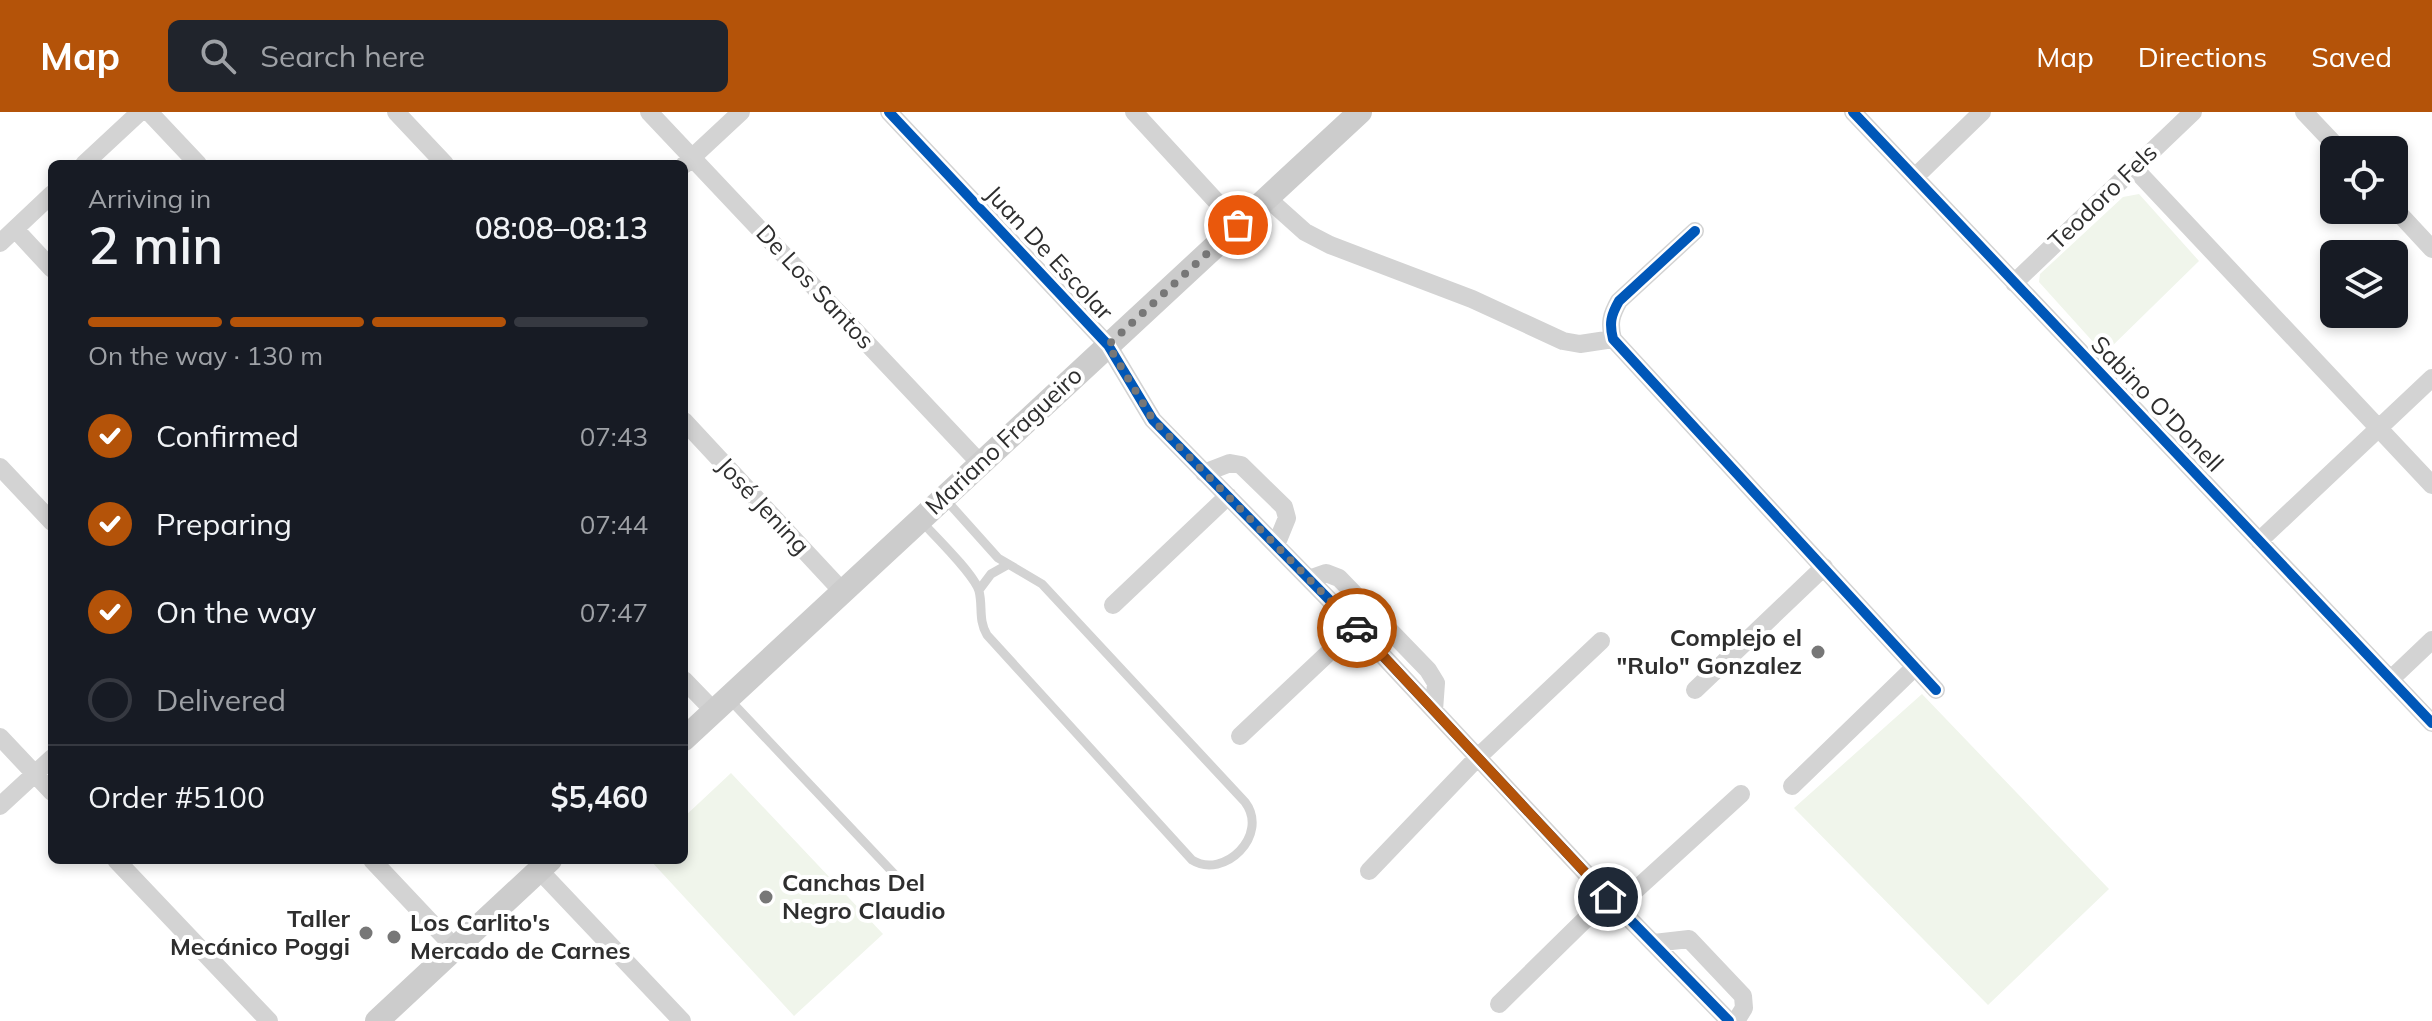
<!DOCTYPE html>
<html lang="en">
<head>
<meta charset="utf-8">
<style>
  body { margin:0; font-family:Mulish,sans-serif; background:#20242c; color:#f1f3f6; height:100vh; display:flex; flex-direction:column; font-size:30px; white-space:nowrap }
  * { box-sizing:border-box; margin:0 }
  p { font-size:26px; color:#9ea1a6 }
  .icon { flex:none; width:44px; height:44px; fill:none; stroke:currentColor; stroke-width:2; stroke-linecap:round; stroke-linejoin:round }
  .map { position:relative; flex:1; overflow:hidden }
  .side { position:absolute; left:48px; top:48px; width:640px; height:704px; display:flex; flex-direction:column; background:#171b24; border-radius:12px; box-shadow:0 4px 12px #0003 }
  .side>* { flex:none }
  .tools { position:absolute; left:2320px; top:24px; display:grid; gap:16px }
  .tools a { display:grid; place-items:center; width:88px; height:88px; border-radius:12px; background:#171b24; box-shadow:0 4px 12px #0003; font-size:40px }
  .pin { position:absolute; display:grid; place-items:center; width:68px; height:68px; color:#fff; margin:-34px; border:4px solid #fff; border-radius:50%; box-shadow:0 2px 8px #0007 }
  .courier { position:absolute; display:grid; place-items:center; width:80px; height:80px; margin:-40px; border:6px solid #b45309; border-radius:50%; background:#fff; color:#222; box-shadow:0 2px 10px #0007 }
  .headline em { font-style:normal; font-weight:600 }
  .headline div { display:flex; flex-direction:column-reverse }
  .headline { display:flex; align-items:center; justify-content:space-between; height:136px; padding:0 40px }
  h1 { font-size:52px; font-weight:600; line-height:60px }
  .bar { display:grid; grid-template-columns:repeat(4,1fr); gap:12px 8px; align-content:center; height:96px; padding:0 40px }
  .bar i { height:10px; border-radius:6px; background:#363941 }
  .bar .selected { background:#b45309 }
  .bar p { grid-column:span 4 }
  .line { display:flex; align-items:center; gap:20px; padding:0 40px; border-top:2px solid #363941 }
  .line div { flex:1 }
  ol { padding:0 40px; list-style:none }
  li { display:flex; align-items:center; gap:24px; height:88px }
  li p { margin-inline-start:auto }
  li .icon { padding:8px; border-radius:50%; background:#b45309; color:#fff; stroke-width:4 }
  li:last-child { color:#9ea1a6 }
  li i { width:44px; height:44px; border:4px solid #363941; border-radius:50% }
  header { display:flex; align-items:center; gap:48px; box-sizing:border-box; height:112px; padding:0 40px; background:#b45309; color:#fff }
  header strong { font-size:38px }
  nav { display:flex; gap:44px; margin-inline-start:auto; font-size:28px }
  .search { width:560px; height:72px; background:#20242c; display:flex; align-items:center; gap:20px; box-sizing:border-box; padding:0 28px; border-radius:12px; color:#9ea1a6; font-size:30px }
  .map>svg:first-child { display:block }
</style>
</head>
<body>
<header>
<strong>Map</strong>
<div class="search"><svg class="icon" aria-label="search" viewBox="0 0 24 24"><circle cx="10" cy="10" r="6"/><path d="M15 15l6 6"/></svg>Search here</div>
<nav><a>Map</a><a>Directions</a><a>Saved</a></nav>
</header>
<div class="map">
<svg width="2432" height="909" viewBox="0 0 2432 909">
  <rect width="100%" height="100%" fill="#fff"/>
  <path fill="#f0f5eb" d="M2139,82L2199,149L2104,242L2039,170L2040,162L2123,85Z
    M1922,582L2109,777L1988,893L1794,696Z
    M731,661L883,822L794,904L650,748H684V705Z"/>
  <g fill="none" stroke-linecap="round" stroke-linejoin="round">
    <path stroke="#d3d3d3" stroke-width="9" d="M922,410C935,424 975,463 979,479C983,494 978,508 987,523L1192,748C1224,768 1270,723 1245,690L1042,472L998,446L946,388
      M979,478L991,462L1007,453
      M728,586L899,767"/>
    <path stroke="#d3d3d3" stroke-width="18" d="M149,0L198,52
      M396,0L445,52
      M649,0L980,351
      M889,0L1108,233L1153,308L1356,515L1608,785L1729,909
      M1134,0L1238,113
      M1853,0L2432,611
      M2304,0L2340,38
      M84,52L140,0
      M684,53L741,0
      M2134,56L2432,373
      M1915,65L1982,0
      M1267,86L1305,120L1330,133L1472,187L1563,229L1580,232L1613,227
      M2394,96L2432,137
      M15,117L52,157
      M1695,119L1619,189C1611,203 1609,211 1613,227L1936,578
      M0,131L52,82
      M2014,171L2193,0
      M684,309L842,479
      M0,355L52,410
      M1204,361L1230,351L1241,353L1284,395L1287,406L1276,433
      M2259,429L2432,266
      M1309,467L1326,461L1339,466L1428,558L1436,571L1434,598
      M1113,493L1228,384
      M2391,567L2432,528
      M684,568L714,599
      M1695,578L1824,455
      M1240,624L1356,515
      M0,625L52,680
      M1792,674L1915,555
      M0,694L52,646
      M116,748L269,909
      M372,748L455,836
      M539,758L682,909
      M1369,759L1478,645L1601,529
      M1618,794L1741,682
      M1654,831L1689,827L1743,884L1744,896L1736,909
      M1499,892L1608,785"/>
    <path stroke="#ccc" stroke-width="24" d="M684,627L1360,0
      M377,909L550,748"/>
    <defs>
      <path id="cycleway" d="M889,0L1108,233L1153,308L1356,515L1608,785L1729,909
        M1853,0L2432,611
        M1695,119L1619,189C1611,203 1609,211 1613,227L1936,578"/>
    </defs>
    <use href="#cycleway" stroke="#fff" stroke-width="15"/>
    <use href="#cycleway" stroke="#0057b8" stroke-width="10"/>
  </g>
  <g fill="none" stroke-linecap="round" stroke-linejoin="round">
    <path stroke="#777" stroke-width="8" stroke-dasharray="0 14.4" d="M1238,113L1108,233L1153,308L1357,516"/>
    <path stroke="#b45309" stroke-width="10" d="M1357,516L1608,785"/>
  </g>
  <g fill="#777" stroke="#fff" stroke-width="3">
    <circle cx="1818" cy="540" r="8"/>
    <circle cx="766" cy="785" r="8"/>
    <circle cx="366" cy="821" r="8"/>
    <circle cx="394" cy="825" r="8"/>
  </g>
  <g text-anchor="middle" stroke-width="8" stroke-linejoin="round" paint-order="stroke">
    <g font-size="24" fill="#2e2e2e" stroke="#fff">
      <text transform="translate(2103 85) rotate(-44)" y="8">Teodoro Fels</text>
      <text transform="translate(1049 141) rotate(47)" y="8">Juan De Escolar</text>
      <text transform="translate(815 175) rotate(47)" y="8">De Los Santos</text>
      <text transform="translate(2157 292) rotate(46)" y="8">Sabino O'Donell</text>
      <text transform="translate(1004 329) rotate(-43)" y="8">Mariano Fragueiro</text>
      <text transform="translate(763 394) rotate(47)" y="8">José Jening</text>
    </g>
    <g font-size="24" font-weight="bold" fill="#2e2e2e" stroke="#fff" text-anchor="end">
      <text x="1802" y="534">Complejo el<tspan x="1802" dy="28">"Rulo" Gonzalez</tspan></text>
      <text x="782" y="779" text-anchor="start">Canchas Del<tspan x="782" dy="28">Negro Claudio</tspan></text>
      <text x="350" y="815">Taller<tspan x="350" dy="28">Mecánico Poggi</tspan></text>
      <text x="410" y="819" text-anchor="start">Los Carlito's<tspan x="410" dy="28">Mercado de Carnes</tspan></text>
    </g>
  </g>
</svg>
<div class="tools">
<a><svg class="icon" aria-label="locate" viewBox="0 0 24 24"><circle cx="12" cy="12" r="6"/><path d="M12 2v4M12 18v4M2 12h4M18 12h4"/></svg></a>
<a><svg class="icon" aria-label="layers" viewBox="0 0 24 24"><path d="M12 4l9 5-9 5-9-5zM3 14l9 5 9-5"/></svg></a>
</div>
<div class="pin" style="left:1238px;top:113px;background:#ea580c"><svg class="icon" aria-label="bag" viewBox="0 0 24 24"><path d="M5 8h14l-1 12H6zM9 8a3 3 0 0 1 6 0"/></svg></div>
<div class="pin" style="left:1608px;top:785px;background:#1f2937"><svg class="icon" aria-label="home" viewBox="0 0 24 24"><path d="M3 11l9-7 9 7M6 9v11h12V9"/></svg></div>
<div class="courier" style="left:1357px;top:516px"><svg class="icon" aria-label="car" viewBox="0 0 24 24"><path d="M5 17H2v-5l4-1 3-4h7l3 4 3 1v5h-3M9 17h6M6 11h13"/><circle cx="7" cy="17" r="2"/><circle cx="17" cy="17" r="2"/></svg></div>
<section class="side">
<div class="headline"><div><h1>2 min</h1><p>Arriving in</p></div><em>08:08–08:13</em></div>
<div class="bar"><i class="selected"></i><i class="selected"></i><i class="selected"></i><i></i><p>On the way · 130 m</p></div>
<ol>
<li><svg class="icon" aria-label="check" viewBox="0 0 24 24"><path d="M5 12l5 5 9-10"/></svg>Confirmed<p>07:43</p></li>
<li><svg class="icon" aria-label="check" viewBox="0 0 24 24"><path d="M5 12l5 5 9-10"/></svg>Preparing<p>07:44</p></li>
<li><svg class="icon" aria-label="check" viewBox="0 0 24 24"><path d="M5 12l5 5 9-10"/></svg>On the way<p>07:47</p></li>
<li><i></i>Delivered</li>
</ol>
<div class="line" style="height:104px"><div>Order #5100</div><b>$5,460</b></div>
</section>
</div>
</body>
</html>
